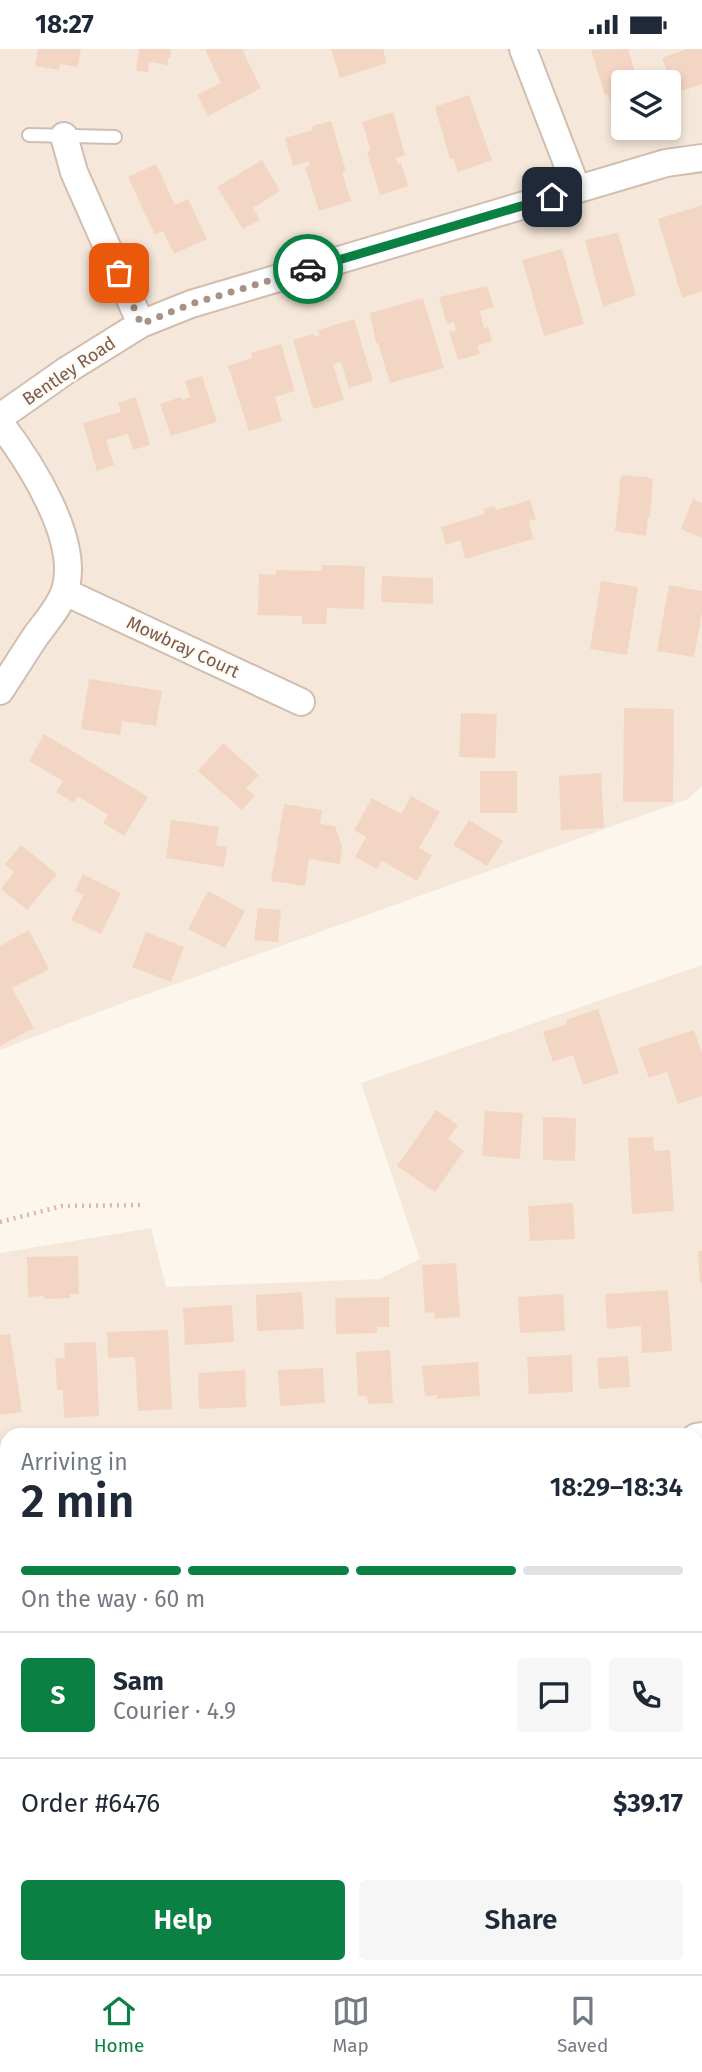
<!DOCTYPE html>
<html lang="en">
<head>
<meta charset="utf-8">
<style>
  body { margin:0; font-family:"Fira Sans",sans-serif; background:#f6f6f7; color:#1f2937; height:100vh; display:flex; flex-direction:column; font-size:26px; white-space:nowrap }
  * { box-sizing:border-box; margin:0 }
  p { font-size:23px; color:#747a83 }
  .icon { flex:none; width:38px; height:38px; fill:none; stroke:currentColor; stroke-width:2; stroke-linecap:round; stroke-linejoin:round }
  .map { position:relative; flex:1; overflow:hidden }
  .drawer { position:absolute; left:0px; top:1379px; width:704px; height:546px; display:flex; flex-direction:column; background:#fff; border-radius:21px 21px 0 0; box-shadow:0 4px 10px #0003 }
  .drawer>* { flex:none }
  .tools { position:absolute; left:611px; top:21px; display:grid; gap:14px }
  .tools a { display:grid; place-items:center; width:70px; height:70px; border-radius:7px; background:#fff; box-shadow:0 4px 10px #0003; font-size:35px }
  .pin { position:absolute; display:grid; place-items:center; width:60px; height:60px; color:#fff; margin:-30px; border-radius:14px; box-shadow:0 4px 10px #0006 }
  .courier { position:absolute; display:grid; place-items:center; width:70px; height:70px; margin:-35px; border:5px solid #0b8043; border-radius:50%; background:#fff; color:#222; box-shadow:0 2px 9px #0007 }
  .overview em { font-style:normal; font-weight:600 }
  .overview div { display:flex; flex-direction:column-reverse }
  .overview { display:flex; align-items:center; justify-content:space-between; height:119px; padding:0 21px }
  h1 { font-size:46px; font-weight:600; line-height:52px }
  .bar { display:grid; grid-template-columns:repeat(4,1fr); gap:10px 7px; align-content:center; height:84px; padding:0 21px }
  .bar i { height:9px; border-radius:5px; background:#e0e1e3 }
  .bar .selected { background:#0b8043 }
  .bar p { grid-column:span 4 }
  .line { display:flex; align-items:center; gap:18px; padding:0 21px; border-top:2px solid #e0e1e3 }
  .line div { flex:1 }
  .round { display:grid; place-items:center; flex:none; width:74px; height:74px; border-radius:7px; background:#f6f6f7 }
  .button { display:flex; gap:14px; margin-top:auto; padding:14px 21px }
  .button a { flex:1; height:80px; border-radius:7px; background:#0b8043; color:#fff; font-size:28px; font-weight:600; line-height:80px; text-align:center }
  .button a+a { background:#f6f6f7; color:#1f2937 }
  .status { display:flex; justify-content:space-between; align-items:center; height:49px; padding:0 35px; background:#fff; direction:ltr }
  .status svg { height:19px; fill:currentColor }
  .menu { display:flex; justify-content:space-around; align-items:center; height:98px; border-top:2px solid #e0e1e3; background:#fff; font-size:19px; color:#747a83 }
  .menu a { display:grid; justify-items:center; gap:4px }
  .menu .selected { color:#0b8043 }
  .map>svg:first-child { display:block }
</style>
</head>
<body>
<div class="status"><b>18:27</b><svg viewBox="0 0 49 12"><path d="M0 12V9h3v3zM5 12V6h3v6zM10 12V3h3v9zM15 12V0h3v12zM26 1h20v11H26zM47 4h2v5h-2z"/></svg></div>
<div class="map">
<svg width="702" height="1925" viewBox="0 0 702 1925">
  <rect width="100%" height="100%" fill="#fdf6ec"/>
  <path fill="#f5e8da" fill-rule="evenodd" d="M0,0H702V737L688,750L109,959L0,1001ZM623,33H668V79H623Z
    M702,916V1581H696V1386H7V1614H0V1204L151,1179L166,1238L380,1230L420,1210L361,1034Z
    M4,1736H7V1918H696V1773L702,1769V1925H0V1738Z"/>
  <path fill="#f3d5c3" d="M38,0H81L78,18L60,15L59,21L35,17Z
    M139,0H170L171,9H168V16L149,13L148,23L136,22Z
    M207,0H242L261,39L208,67L197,46L221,34L205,1Z
    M331,0H383L387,14L340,29Z
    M628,0L638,33H623V72L618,74L608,45L605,46L591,1Z
    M686,0H702V35L675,44L662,9Z
    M469,46L492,111L458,123L453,109L450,110L435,58Z
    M393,63L405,106L396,109L398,115L401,114L408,137L380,146L367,103L371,102L362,73Z
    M331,72L346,122L342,123L351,152L319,162L305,118L310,117L308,112L293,117L285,89L313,81L312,77Z
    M262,111L280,142L253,159L260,171L243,180L217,138Z
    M156,115L175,156L188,150L207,190L174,205L163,182L155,186L128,128Z
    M702,156V242L682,249L658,170Z
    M618,184L636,246L603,258L585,191Z
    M562,200L584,275L544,287L522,211Z
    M487,237L494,258L480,262L484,279L488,278L492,292L477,297L480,305L458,311L449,283L456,281L454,273L447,275L439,248Z
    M423,249L444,319L390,334L378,294H376L370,264Z
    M354,270L373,332L349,339L341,313L333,315L344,351L313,360L293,291L313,285L314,288L320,286L318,281Z
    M281,295L295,342L275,348L282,372L249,382L228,317L252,309L251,304Z
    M202,327L217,373L171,387L160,355L181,348L182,351L190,348L185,332Z
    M136,348L150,396L133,401L128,385L106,391L114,416L97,422L83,374L121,363L118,354Z
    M622,426L641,428L642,427L653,430L650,468H648L646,487L615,482L620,438H618Z
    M693,450L702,454V489L681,480Z
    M530,451L536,470L529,472L533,490L465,510L460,491L446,496L441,478L485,465L483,460L495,457L496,461Z
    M322,516L365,517L364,560L327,559L326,575H302V567L258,566L259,525L276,526V521L322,522Z
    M382,527L433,529V555L381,553Z
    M601,532L638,538L627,606L590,600Z
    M669,536L702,542V564L694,608L657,602Z
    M89,630L162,642L156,677L122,672L120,686L81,680Z
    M624,659L674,660L673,753H623Z
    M461,664L497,665L495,709L459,708Z
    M44,685L148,748L124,787L103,774L108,766L78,747L74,754L56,743L63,732L29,712Z
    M223,694L259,726L246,739L255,747L242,761L198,722Z
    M480,722H517V764H480Z
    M601,724L604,779L561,781L559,727Z
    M411,747L440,763L419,799L432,806L417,832L382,812L377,820L355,808L366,788L354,781L372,749L401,765Z
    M284,755L322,761L320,775L335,777L342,798L340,815L309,810L305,837L271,832Z
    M171,771L219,778L216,796L227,798L224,818L166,809Z
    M469,771L503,792L487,817L453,796Z
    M21,796L57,825L27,861L1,840L14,823L5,815Z
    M83,825L121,844L101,885L71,871L84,846L75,842Z
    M208,842L245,862L225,899L188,880Z
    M258,859L281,861L278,893L254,891Z
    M29,881L49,920L12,939L34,979L0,997V897Z
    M146,883L184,898L171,933L132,918Z
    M598,960L619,1024L583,1036L573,1006L553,1013L543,983L567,975L566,971Z
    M694,981L702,1004V1047L678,1055L667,1023L649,1029L638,999Z
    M436,1061L458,1076L448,1090L464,1102L435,1143L397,1117Z
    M485,1062L523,1064L520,1110L482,1107Z
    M543,1068L576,1069L575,1112L543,1111Z
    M653,1088L654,1102L670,1101L674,1162L632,1165L628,1089Z
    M573,1154L575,1190L530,1192L528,1157Z
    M698,1202H702V1234L700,1235Z
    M78,1207L79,1245H70V1249L44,1250V1247L28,1248L27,1208Z
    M456,1214L460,1268L435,1270L434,1263L425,1264L422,1216Z
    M668,1241L672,1302L642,1304L641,1277L607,1280L605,1245Z
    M302,1243L304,1280L257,1282L256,1246Z
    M563,1245L565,1282L520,1284L518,1248Z
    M389,1248V1278H377V1284L336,1285L335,1249Z
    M232,1256L234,1293L185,1296L183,1259Z
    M168,1281L172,1360L138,1362L135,1308L108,1309L107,1283Z
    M10,1285L22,1363L0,1366V1286Z
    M96,1293L99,1367L64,1369L63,1341H57L55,1309H65L64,1294Z
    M390,1301L393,1354L368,1355L367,1347H358L356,1303Z
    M572,1306L573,1343L529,1345L527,1308Z
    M628,1307L630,1338L599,1340L597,1309Z
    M478,1313L480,1347L437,1350V1346L425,1347L422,1317Z
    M323,1319L325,1354L280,1357L278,1321Z
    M245,1321L246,1358L199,1360L198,1324Z
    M0,1467H7V1518H0Z
    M0,1536H7V1604H0Z
    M702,1820V1858H701L696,1841V1821Z
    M0,1870L7,1877V1885L0,1891Z
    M696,1906L702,1907V1925H690L692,1918H696Z
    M144,1918H187L189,1925H145Z
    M322,1918H387L385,1925H320Z
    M566,1918H603L591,1925H571Z
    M621,1918H645L646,1925H622Z"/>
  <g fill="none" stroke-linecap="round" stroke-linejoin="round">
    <defs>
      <path id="lane" d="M29,86L115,88"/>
      <path id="street" d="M523,0L577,140
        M64,87L74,123L141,275
        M0,368L67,321L141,275L191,255L666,114L702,109
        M0,374C29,412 83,494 64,544C58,560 45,574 35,588C23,606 12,624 0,642
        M65,543L301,653
        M696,1388L702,1387
        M0,1421L7,1420"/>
    </defs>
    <use href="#lane" stroke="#d1beb0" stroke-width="16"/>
    <use href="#street" stroke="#d1beb0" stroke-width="30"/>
    <path stroke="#d9b8a5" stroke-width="4.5" stroke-dasharray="2 5" stroke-linecap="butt" d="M0,1173L62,1157L141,1156
      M57,1925L60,1918
      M435,1925L437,1918"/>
    <use href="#lane" stroke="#fff" stroke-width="12"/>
    <use href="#street" stroke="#fff" stroke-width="26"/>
  </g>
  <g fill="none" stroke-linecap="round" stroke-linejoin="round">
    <path stroke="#a89285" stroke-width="7" stroke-dasharray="0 12.6" d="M119,224L141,275L191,255L308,220"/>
    <path stroke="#0b8043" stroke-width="9" d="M308,220L552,148"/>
  </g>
  <g text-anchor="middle" stroke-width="5" stroke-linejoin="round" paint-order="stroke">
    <g font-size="18" fill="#7a5c4d" stroke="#fffaf3">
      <text transform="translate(69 322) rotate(-34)" y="6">Bentley Road</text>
      <text transform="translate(183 598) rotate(25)" y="6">Mowbray Court</text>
    </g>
  </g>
</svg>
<div class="tools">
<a><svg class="icon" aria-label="layers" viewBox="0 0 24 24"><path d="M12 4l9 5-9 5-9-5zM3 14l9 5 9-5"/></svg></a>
</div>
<div class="pin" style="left:119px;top:224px;background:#ea580c"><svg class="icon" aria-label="bag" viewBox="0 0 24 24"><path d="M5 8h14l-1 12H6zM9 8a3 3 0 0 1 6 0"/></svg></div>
<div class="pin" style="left:552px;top:148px;background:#1f2937"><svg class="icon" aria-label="home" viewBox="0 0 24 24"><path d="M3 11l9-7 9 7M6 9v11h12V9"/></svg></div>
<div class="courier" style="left:308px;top:220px"><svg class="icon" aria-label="car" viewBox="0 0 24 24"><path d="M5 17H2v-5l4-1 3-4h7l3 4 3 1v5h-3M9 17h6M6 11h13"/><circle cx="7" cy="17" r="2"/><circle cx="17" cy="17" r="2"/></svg></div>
<section class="drawer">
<div class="overview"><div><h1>2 min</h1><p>Arriving in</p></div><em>18:29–18:34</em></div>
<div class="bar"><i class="selected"></i><i class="selected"></i><i class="selected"></i><i></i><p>On the way · 60 m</p></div>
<div class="line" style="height:126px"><b class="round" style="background:#0b8043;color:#fff">S</b><div><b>Sam</b><p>Courier · 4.9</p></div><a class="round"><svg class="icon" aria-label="chat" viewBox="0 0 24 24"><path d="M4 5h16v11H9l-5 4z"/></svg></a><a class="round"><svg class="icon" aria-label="phone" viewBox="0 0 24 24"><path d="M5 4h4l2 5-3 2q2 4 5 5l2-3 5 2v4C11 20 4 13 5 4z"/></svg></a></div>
<div class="line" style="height:91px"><div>Order #6476</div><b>$39.17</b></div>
<div class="button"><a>Help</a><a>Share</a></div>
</section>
</div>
<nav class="menu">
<a class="selected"><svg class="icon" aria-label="home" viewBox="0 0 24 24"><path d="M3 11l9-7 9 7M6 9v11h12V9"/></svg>Home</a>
<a><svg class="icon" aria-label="map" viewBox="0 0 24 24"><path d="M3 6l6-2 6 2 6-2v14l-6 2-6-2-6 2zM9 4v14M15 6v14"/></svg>Map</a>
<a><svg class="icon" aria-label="saved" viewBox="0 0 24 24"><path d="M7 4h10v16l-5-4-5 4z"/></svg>Saved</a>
</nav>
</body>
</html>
